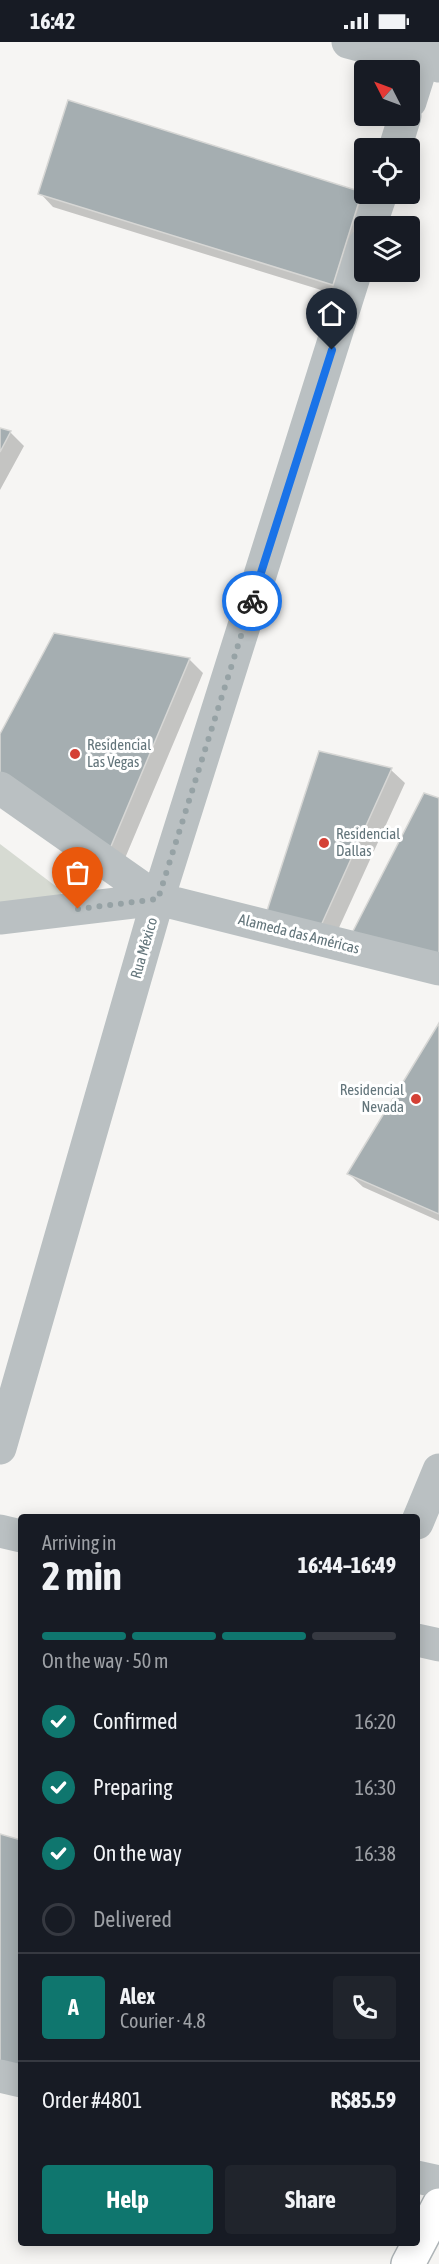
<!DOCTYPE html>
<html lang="en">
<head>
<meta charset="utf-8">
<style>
  body { margin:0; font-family:"Asap Condensed",sans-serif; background:#20242c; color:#f1f3f6; height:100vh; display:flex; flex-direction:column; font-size:22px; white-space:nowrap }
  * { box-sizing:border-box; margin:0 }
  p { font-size:20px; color:#9ea1a6 }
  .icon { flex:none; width:33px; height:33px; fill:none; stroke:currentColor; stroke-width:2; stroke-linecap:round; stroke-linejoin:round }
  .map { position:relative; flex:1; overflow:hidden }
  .details { position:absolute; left:18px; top:1472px; width:402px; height:732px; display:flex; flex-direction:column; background:#171b24; border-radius:6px; box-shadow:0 3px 15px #0003 }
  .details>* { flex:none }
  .needle { width:39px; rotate:312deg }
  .fabs { position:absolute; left:354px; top:18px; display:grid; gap:12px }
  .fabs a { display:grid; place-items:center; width:66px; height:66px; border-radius:6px; background:#171b24; box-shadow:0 3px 15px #0003; font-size:30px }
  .pin { position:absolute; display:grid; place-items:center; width:51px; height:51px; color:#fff; margin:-62px -26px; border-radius:50% 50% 50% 0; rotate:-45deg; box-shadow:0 0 6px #0007 }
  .pin .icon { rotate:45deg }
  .courier { position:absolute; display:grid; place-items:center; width:60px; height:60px; margin:-30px; border:4px solid #1a73e8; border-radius:50%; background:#fff; color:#222; box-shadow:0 2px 8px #0007 }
  .head em { font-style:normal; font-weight:700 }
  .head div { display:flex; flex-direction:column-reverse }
  .head { display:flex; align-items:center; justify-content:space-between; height:102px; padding:0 24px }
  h1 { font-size:39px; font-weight:700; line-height:45px }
  .bar { display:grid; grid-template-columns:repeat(4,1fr); gap:9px 6px; align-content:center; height:72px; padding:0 24px }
  .bar i { height:8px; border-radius:4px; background:#363941 }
  .bar .on { background:#0f766e }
  .bar p { grid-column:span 4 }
  .line { display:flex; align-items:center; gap:15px; padding:0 24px; border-top:2px solid #363941 }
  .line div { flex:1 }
  .round { display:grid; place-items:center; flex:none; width:63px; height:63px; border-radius:6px; background:#20242c }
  ol { padding:0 24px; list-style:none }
  li { display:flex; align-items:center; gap:18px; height:66px }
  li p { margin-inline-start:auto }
  li .icon { padding:6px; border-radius:50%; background:#0f766e; color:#fff; stroke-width:4 }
  li:last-child { color:#9ea1a6 }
  li i { width:33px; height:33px; border:3px solid #363941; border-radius:50% }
  .cta { display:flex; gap:12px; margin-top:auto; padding:12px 24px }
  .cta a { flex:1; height:69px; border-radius:6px; background:#0f766e; color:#fff; font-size:24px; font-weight:700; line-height:69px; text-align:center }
  .cta a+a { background:#20242c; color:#f1f3f6 }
  .status { display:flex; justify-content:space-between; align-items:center; height:42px; padding:0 30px; background:#171b24; direction:ltr }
  .status svg { height:16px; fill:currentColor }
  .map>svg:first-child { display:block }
</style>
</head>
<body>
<div class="status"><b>16:42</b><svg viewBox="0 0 49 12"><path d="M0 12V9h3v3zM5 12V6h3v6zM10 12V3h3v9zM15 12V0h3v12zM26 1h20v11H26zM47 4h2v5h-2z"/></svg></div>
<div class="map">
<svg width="439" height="2222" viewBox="0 0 439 2222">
  <rect width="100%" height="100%" fill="#f6f5f3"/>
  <path fill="#d6dad2" d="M0,802L62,849L61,853L0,863Z"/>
  <path fill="#0003" d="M40,151H362L375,165L347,256L53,165Z
    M0,388L11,391L24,404L0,448Z
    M189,617L203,631L123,821L0,695Z
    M391,728L405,741L332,901L267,875Z
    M439,984V1179L363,1145L349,1132Z"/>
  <path fill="#a5aeb1" stroke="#d7d7d5" stroke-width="1.5" d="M68,58L362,150L333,243L38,152Z
    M0,386L11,389L0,410Z
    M54,591L190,616L109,809L0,732V692Z
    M319,709L392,726L319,888L265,875Z
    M424,751L439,756V918L350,895Z
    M439,981V1172L347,1132Z
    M0,1792L21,1798V2025L0,2019Z"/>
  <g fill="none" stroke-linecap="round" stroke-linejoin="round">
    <defs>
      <path id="major" d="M408,2222L439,2163"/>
    </defs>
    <use href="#major" stroke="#aeb4b7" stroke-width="36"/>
    <path stroke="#bac0c2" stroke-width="33" d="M348,0L439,24
      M410,60L429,0
      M395,106L405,74
      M370,184L381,152
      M0,746L158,857L439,927
      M0,876L158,857
      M0,1406L158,857L364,203
      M417,1481L439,1428
      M0,1489L21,1494
      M417,1598L439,1603
      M0,2034L21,2039
      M417,2135L439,2140"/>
    <use href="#major" stroke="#fff" stroke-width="33"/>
  </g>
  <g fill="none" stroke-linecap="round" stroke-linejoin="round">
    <path stroke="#96a2a5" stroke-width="6" stroke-dasharray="0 10.8" d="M78,867L158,857L252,559"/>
    <path stroke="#1a73e8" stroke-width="8" d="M252,559L332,308"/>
  </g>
  <g fill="#d44035" stroke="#fff" stroke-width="2">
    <circle cx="75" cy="712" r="6"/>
    <circle cx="324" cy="801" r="6"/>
    <circle cx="416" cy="1057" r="6"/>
  </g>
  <g text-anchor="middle" stroke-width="6" stroke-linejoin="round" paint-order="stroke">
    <g font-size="15" fill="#63757b" stroke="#fff" text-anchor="start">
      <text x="87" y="708">Residencial<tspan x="87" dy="17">Las Vegas</tspan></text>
      <text x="336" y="797">Residencial<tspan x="336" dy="17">Dallas</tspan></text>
      <text x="404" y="1053" text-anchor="end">Residencial<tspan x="404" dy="17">Nevada</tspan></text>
    </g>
    <g font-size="15" fill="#63757b" stroke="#fff">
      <text transform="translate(299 892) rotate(14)" y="5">Alameda das Américas</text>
      <text transform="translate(144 906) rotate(-74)" y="5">Rua México</text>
    </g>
  </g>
</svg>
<div class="fabs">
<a><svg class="needle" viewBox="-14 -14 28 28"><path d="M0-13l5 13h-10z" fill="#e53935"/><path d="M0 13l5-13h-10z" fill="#9ea1a6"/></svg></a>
<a><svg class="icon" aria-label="locate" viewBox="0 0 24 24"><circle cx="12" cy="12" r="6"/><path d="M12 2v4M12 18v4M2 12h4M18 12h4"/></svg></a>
<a><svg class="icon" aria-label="layers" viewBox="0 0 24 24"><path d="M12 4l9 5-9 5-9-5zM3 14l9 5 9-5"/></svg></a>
</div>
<div class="pin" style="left:78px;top:867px;background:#ea580c"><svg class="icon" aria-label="bag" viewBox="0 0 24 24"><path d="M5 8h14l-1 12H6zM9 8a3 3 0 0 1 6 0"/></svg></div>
<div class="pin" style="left:332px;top:308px;background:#1f2937"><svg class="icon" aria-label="home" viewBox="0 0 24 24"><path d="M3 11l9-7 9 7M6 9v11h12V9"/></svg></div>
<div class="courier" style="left:252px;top:559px"><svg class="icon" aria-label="bike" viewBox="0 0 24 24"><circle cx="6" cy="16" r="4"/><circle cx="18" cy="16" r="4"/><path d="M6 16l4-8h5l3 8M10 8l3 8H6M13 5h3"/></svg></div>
<section class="details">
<div class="head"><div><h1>2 min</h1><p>Arriving in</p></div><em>16:44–16:49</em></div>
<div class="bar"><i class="on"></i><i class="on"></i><i class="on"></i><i></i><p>On the way · 50 m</p></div>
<ol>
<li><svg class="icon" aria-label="check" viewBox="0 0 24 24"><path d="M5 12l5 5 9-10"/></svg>Confirmed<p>16:20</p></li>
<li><svg class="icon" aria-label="check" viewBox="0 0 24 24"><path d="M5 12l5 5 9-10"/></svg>Preparing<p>16:30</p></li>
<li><svg class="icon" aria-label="check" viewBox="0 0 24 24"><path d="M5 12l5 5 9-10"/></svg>On the way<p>16:38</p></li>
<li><i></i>Delivered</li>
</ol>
<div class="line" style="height:108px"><b class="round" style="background:#0f766e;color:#fff">A</b><div><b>Alex</b><p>Courier · 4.8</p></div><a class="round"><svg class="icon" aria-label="phone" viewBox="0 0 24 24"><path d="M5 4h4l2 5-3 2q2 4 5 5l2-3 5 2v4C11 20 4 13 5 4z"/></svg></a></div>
<div class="line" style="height:78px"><div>Order #4801</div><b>R$85.59</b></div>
<div class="cta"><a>Help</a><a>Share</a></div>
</section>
</div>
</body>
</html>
